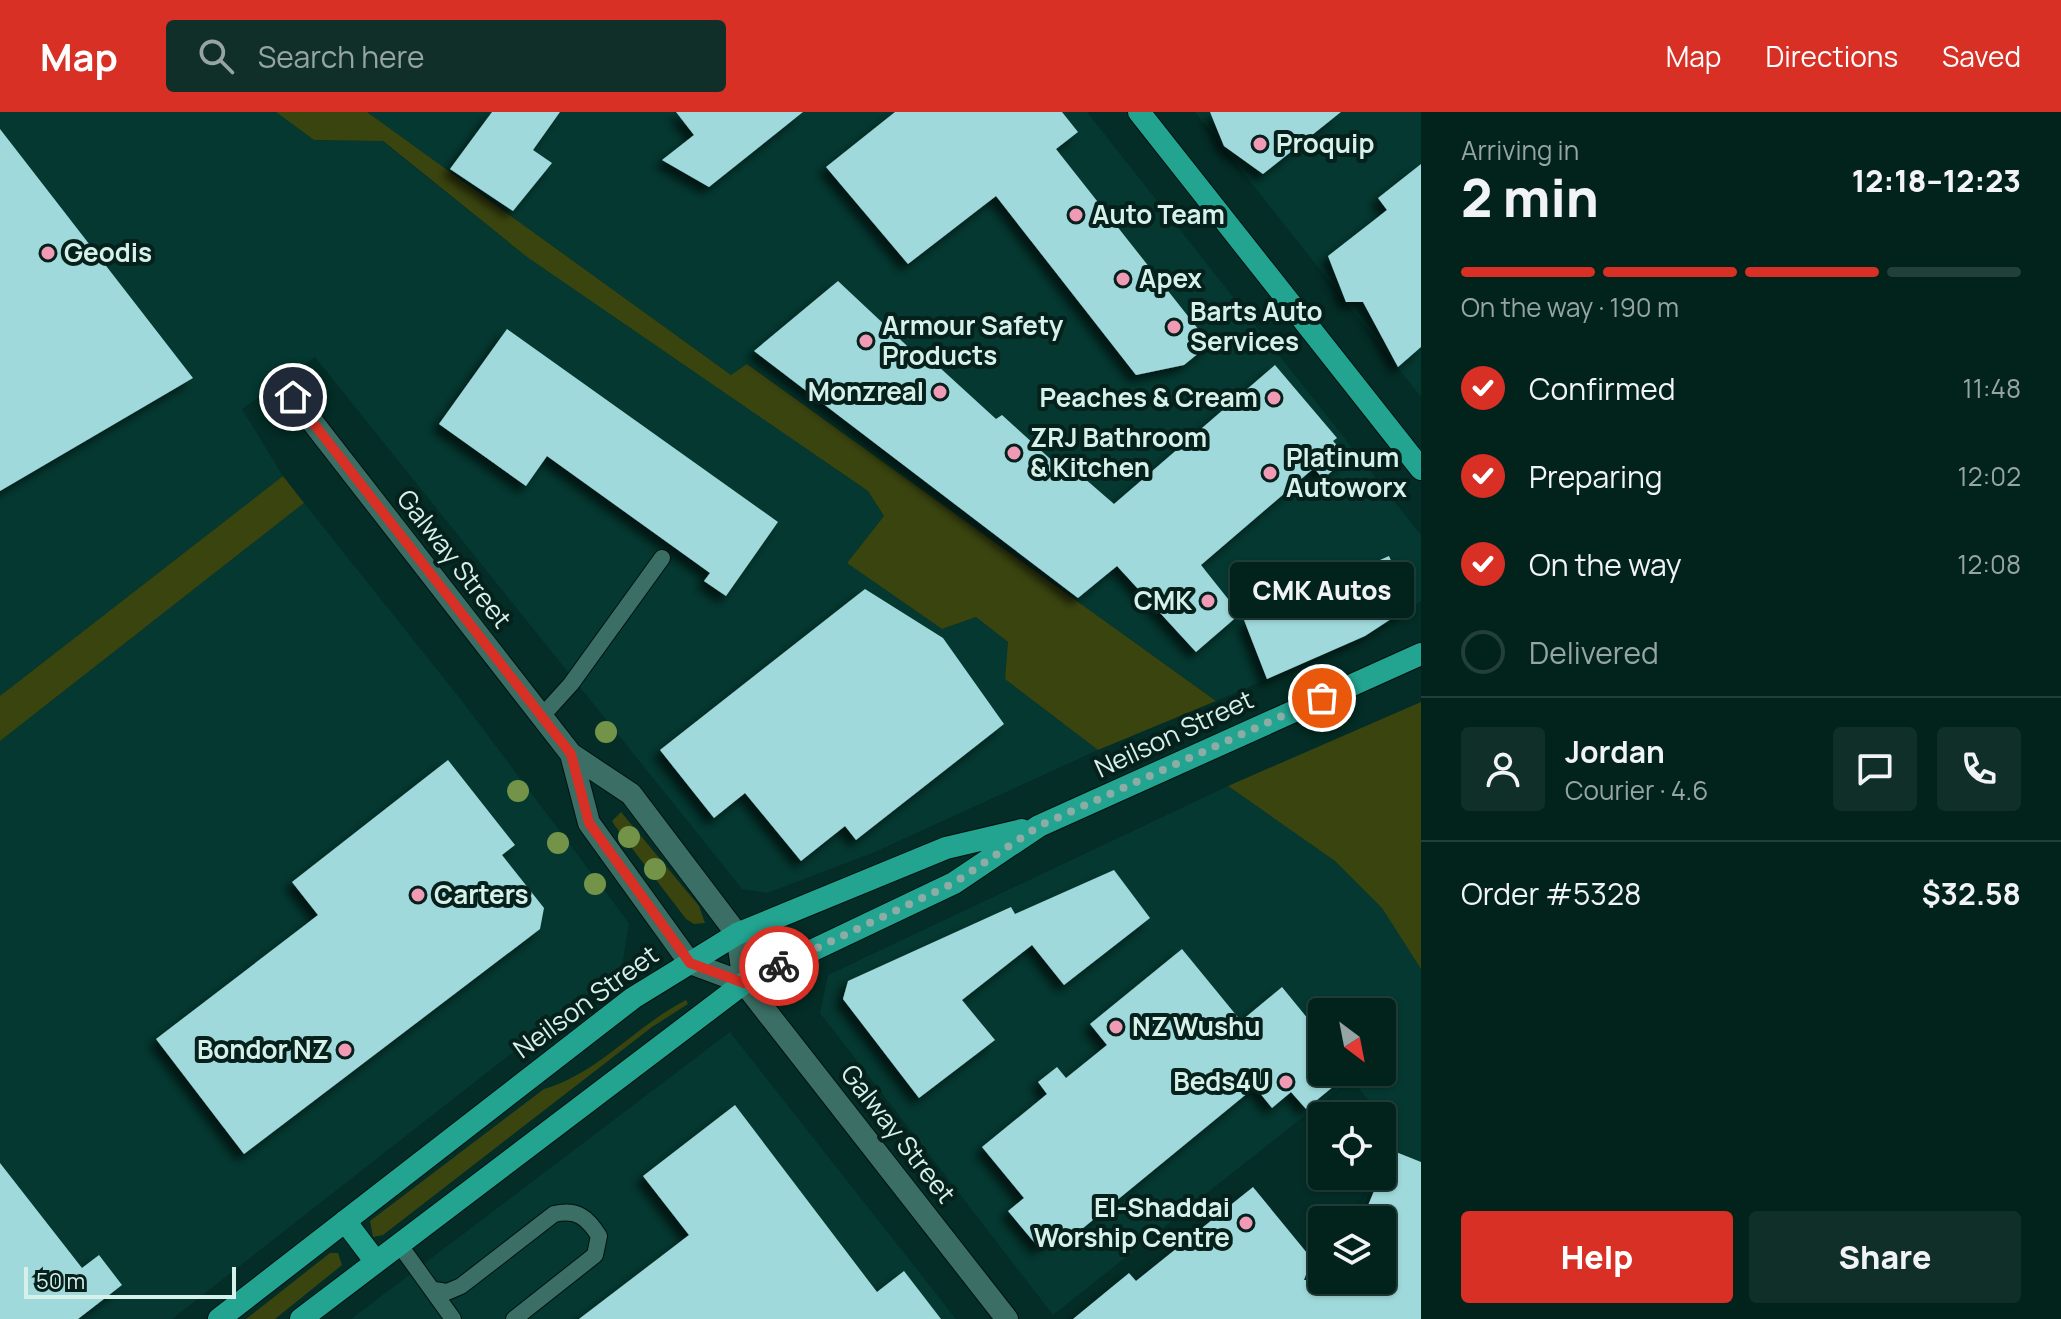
<!DOCTYPE html>
<html lang="en">
<head>
<meta charset="utf-8">
<style>
  body { margin:0; font-family:Manrope,sans-serif; background:#102f29; color:#f1f3f6; height:100vh; display:flex; flex-direction:column; font-size:30px; white-space:nowrap }
  * { box-sizing:border-box; margin:0 }
  p { font-size:26px; color:#96a4a3 }
  .icon { flex:none; width:44px; height:44px; fill:none; stroke:currentColor; stroke-width:2; stroke-linecap:round; stroke-linejoin:round }
  .map { position:relative; flex:1; overflow:hidden }
  .panel { display:flex; flex-direction:column; background:#02221c; width:640px }
  .panel>* { flex:none }
  .needle { width:52px; rotate:148deg }
  .tools { position:absolute; left:1308px; top:886px; display:grid; gap:16px }
  .tools a { display:grid; place-items:center; width:88px; height:88px; border-radius:8px; background:#02221c; box-shadow:0 2px 6px #0004,0 0 0 2px #233f3b; font-size:40px }
  .scale { position:absolute; left:24px; bottom:20px; width:212px; box-sizing:border-box; padding-left:8px; border:4px solid #d6f1ea; border-top:0; font-size:22px; line-height:28px; white-space:nowrap; color:#d6f1ea; -webkit-text-stroke:6px #06211c; paint-order:stroke }
  .pin { position:absolute; display:grid; place-items:center; width:68px; height:68px; color:#fff; margin:-34px; border:4px solid #fff; border-radius:50%; box-shadow:0 2px 8px #0007 }
  .courier { position:absolute; display:grid; place-items:center; width:80px; height:80px; margin:-40px; border:6px solid #d93025; border-radius:50%; background:#fff; color:#222; box-shadow:0 2px 10px #0007 }
  .bubble { position:absolute; height:56px; border-radius:8px; background:#02221c; box-shadow:0 2px 6px #0004,0 0 0 2px #233f3b; font-size:26px; font-weight:800; line-height:56px; text-align:center }
  .head em { font-style:normal; font-weight:800 }
  .head div { display:flex; flex-direction:column-reverse }
  .head { display:flex; align-items:center; justify-content:space-between; height:136px; padding:0 40px }
  h1 { font-size:52px; font-weight:800; line-height:60px }
  .bar { display:grid; grid-template-columns:repeat(4,1fr); gap:12px 8px; align-content:center; height:96px; padding:0 40px }
  .bar i { height:10px; border-radius:6px; background:#233f3b }
  .bar .active { background:#d93025 }
  .bar p { grid-column:span 4 }
  .line { display:flex; align-items:center; gap:20px; padding:0 40px; border-top:2px solid #233f3b }
  .line div { flex:1 }
  .round { display:grid; place-items:center; flex:none; width:84px; height:84px; border-radius:8px; background:#102f29 }
  ol { padding:0 40px; list-style:none }
  li { display:flex; align-items:center; gap:24px; height:88px }
  li p { margin-inline-start:auto }
  li .icon { padding:8px; border-radius:50%; background:#d93025; color:#fff; stroke-width:4 }
  li:last-child { color:#96a4a3 }
  li i { width:44px; height:44px; border:4px solid #233f3b; border-radius:50% }
  .action { display:flex; gap:16px; margin-top:auto; padding:16px 40px }
  .action a { flex:1; height:92px; border-radius:8px; background:#d93025; color:#fff; font-size:32px; font-weight:800; line-height:92px; text-align:center }
  .action a+a { background:#102f29; color:#f1f3f6 }
  header { display:flex; align-items:center; gap:48px; box-sizing:border-box; height:112px; padding:0 40px; background:#d93025; color:#fff }
  header strong { font-size:38px }
  nav { display:flex; gap:44px; margin-inline-start:auto; font-size:28px }
  .search { width:560px; height:72px; background:#102f29; display:flex; align-items:center; gap:20px; box-sizing:border-box; padding:0 28px; border-radius:8px; color:#96a4a3; font-size:30px }
  main { display:flex; flex:1; min-height:0 }
  .map>svg:first-child { display:block }
</style>
</head>
<body>
<header>
<strong>Map</strong>
<div class="search"><svg class="icon" aria-label="search" viewBox="0 0 24 24"><circle cx="10" cy="10" r="6"/><path d="M15 15l6 6"/></svg>Search here</div>
<nav><a>Map</a><a>Directions</a><a>Saved</a></nav>
</header>
<main>
<div class="map">
<svg width="1421" height="1207" viewBox="0 0 1421 1207">
  <defs>
    <filter id="shadow"><feDropShadow dx="-7" dy="7" stdDeviation="4" flood-color="#0009"/></filter>
  </defs>
  <rect width="100%" height="100%" fill="#032d26"/>
  <path fill="#043830" fill-rule="evenodd" d="M0,0H276L314,28L382,29L527,145L868,379L884,404L847,451L942,517L976,505L1008,530L1005,567L1098,638L875,740L767,781L742,777L315,245L242,297L283,364L0,584Z
    M367,0H1087L1421,423V489L1365,525L1216,589L748,252L731,263Z
    M1195,0H1421V285Z
    M304,391L462,589L629,811L622,855L172,1207H0V629Z
    M1228,674L1335,749L1382,796L1421,857V1207L1382,1168V1108H1354L1374,1064H1382V1046L1394,1019L1351,967L1053,1203L820,901L828,863ZM1322,900H1382V960H1322Z
    M730,920L956,1207H351Z"/>
  <path fill="#3a440f" d="M276,0H367L731,263L747,252L1216,589L1098,638L1005,567L1008,530L976,505L942,517L847,451L884,404L868,379L527,145L383,29L314,28Z
    M283,364L304,391L0,629V584Z
    M1421,590V857L1382,796L1335,749L1228,674Z
    M621,700L699,794L705,811L694,812L686,807L615,714L612,709Z
    M686,888L688,892L652,915L383,1123L373,1125L370,1109L544,977C597,962 637,913 686,888Z
    M330,1141H338L342,1153L275,1207H246Z"/>
  <path fill="#a0d9db" filter="url(#shadow)" d="M492,0H560L533,38L552,51L513,99L450,57Z
    M676,0H803L709,75L662,48L694,23Z
    M895,0H1062L1078,20L1056,37L1210,232L1184,253L1136,263L996,84L908,152L826,55Z
    M1210,0H1341L1263,62L1224,34Z
    M0,17L193,266L0,379Z
    M1421,52V235L1398,255L1363,190H1346L1328,144L1387,98L1378,86Z
    M838,169L920,246L926,243L996,307L1002,303L1069,364L1076,359L1114,392L1275,253L1337,326L1333,329L1348,345L1323,367L1314,356L1201,453L1240,502L1196,540L1117,454L1078,486L754,239Z
    M507,217L778,410L726,484L704,469L710,461L547,344L526,374L439,312Z
    M1389,444L1411,494L1365,524L1267,567L1244,508Z
    M865,477L943,526L1004,612L856,728L845,714L801,749L745,681L714,706L660,638Z
    M448,648L515,733L502,743L544,796L540,817L244,1042L156,927L318,803L292,770Z
    M1114,758L1150,806L1064,873L1032,833L962,888L995,928L919,986L843,887L848,869L1011,795L1015,802Z
    M1182,837L1241,909L1282,875L1322,924V960H1351L1306,997L1291,980L1272,996L1255,975L1071,1126L1064,1117L1039,1136L1008,1099L1024,1086L982,1035L1047,982L1038,970L1057,955L1066,966L1107,933L1090,912Z
    M735,993L877,1180L904,1159L941,1207H579L689,1123L643,1064Z
    M1391,1038L1421,1050V1207H1073L1129,1161L1136,1169L1253,1075L1312,1147L1304,1168H1382V1108H1362Z
    M0,1051L82,1156L99,1143L122,1173L78,1207H0Z"/>
  <g fill="none" stroke-linecap="round" stroke-linejoin="round">
    <defs>
      <path id="service" d="M542,604L571,572L662,446
        M399,1132L453,1207
        M434,1178L447,1180L461,1174L554,1102C577,1097 587,1105 599,1124L595,1143L514,1207"/>
      <path id="minor" d="M293,285L571,642L631,682L737,822L744,871L690,851L589,711L571,642"/>
      <path id="tertiary" d="M744,871L1007,1207"/>
      <path id="primary" d="M1139,0L1421,357
        M345,1109L376,1150
        M219,1207L633,886L737,822L946,736L1022,718
        M301,1207L744,871L954,771L1039,714L1421,542"/>
    </defs>
    <use href="#service" stroke="#00130f" stroke-width="18"/>
    <use href="#minor" stroke="#00130f" stroke-width="24"/>
    <use href="#tertiary" stroke="#00130f" stroke-width="24"/>
    <use href="#primary" stroke="#00130f" stroke-width="24"/>
    <use href="#service" stroke="#3b6e64" stroke-width="16"/>
    <use href="#minor" stroke="#3b6e64" stroke-width="22"/>
    <use href="#tertiary" stroke="#3b6e64" stroke-width="22"/>
    <use href="#primary" stroke="#23a491" stroke-width="22"/>
  </g>
  <g fill="#739448">
    <circle cx="606" cy="620" r="11"/>
    <circle cx="518" cy="679" r="11"/>
    <circle cx="629" cy="725" r="11"/>
    <circle cx="558" cy="731" r="11"/>
    <circle cx="655" cy="757" r="11"/>
    <circle cx="595" cy="772" r="11"/>
  </g>
  <g fill="none" stroke-linecap="round" stroke-linejoin="round">
    <path stroke="#8caca5" stroke-width="8" stroke-dasharray="0 14.4" d="M779,854L954,771L1039,714L1322,586"/>
    <path stroke="#d93025" stroke-width="10" d="M293,285L571,642L589,711L690,851L744,871L779,854"/>
  </g>
  <g fill="#f09ab6" stroke="#06211c" stroke-width="3">
    <circle cx="1260" cy="32" r="8"/>
    <circle cx="1076" cy="103" r="8"/>
    <circle cx="48" cy="141" r="8"/>
    <circle cx="1123" cy="167" r="8"/>
    <circle cx="1174" cy="215" r="8"/>
    <circle cx="866" cy="229" r="8"/>
    <circle cx="940" cy="280" r="8"/>
    <circle cx="1274" cy="286" r="8"/>
    <circle cx="1014" cy="341" r="8"/>
    <circle cx="1270" cy="361" r="8"/>
    <circle cx="1208" cy="489" r="8"/>
    <circle cx="418" cy="783" r="8"/>
    <circle cx="1116" cy="915" r="8"/>
    <circle cx="345" cy="938" r="8"/>
    <circle cx="1286" cy="970" r="8"/>
    <circle cx="1246" cy="1111" r="8"/>
  </g>
  <g text-anchor="middle" stroke-width="8" stroke-linejoin="round" paint-order="stroke">
    <g font-size="26" font-weight="bold" fill="#d6f1ea" stroke="#06211c" text-anchor="start">
      <text x="1276" y="41">Proquip</text>
      <text x="1092" y="112">Auto Team</text>
      <text x="64" y="150">Geodis</text>
      <text x="1139" y="176">Apex</text>
      <text x="1190" y="209">Barts Auto<tspan x="1190" dy="30">Services</tspan></text>
      <text x="882" y="223">Armour Safety<tspan x="882" dy="30">Products</tspan></text>
      <text x="924" y="289" text-anchor="end">Monzreal</text>
      <text x="1258" y="295" text-anchor="end">Peaches &amp; Cream</text>
      <text x="1030" y="335">ZRJ Bathroom<tspan x="1030" dy="30">&amp; Kitchen</tspan></text>
      <text x="1286" y="355">Platinum<tspan x="1286" dy="30">Autoworx</tspan></text>
      <text x="1192" y="498" text-anchor="end">CMK</text>
      <text x="434" y="792">Carters</text>
      <text x="1132" y="924">NZ Wushu</text>
      <text x="329" y="947" text-anchor="end">Bondor NZ</text>
      <text x="1270" y="979" text-anchor="end">Beds4U</text>
      <text x="1230" y="1105" text-anchor="end">El-Shaddai<tspan x="1230" dy="30">Worship Centre</tspan></text>
    </g>
    <g font-size="26" fill="#d6f1ea" stroke="#06211c">
      <text transform="translate(454 447) rotate(52)" y="9">Galway Street</text>
      <text transform="translate(1174 622) rotate(-25)" y="9">Neilson Street</text>
      <text transform="translate(586 890) rotate(-36)" y="9">Neilson Street</text>
      <text transform="translate(898 1022) rotate(52)" y="9">Galway Street</text>
    </g>
  </g>
</svg>
<div class="tools">
<a><svg class="needle" viewBox="-14 -14 28 28"><path d="M0-13l5 13h-10z" fill="#e53935"/><path d="M0 13l5-13h-10z" fill="#96a4a3"/></svg></a>
<a><svg class="icon" aria-label="locate" viewBox="0 0 24 24"><circle cx="12" cy="12" r="6"/><path d="M12 2v4M12 18v4M2 12h4M18 12h4"/></svg></a>
<a><svg class="icon" aria-label="layers" viewBox="0 0 24 24"><path d="M12 4l9 5-9 5-9-5zM3 14l9 5 9-5"/></svg></a>
</div>
<div class="scale">50 m</div>
<div class="pin" style="left:1322px;top:586px;background:#ea580c"><svg class="icon" aria-label="bag" viewBox="0 0 24 24"><path d="M5 8h14l-1 12H6zM9 8a3 3 0 0 1 6 0"/></svg></div>
<div class="pin" style="left:293px;top:285px;background:#1f2937"><svg class="icon" aria-label="home" viewBox="0 0 24 24"><path d="M3 11l9-7 9 7M6 9v11h12V9"/></svg></div>
<div class="courier" style="left:779px;top:854px"><svg class="icon" aria-label="bike" viewBox="0 0 24 24"><circle cx="6" cy="16" r="4"/><circle cx="18" cy="16" r="4"/><path d="M6 16l4-8h5l3 8M10 8l3 8H6M13 5h3"/></svg></div>
<div class="bubble" style="left:1230px;top:450px;width:184px">CMK Autos</div>
</div>
<section class="panel">
<div class="head"><div><h1>2 min</h1><p>Arriving in</p></div><em>12:18–12:23</em></div>
<div class="bar"><i class="active"></i><i class="active"></i><i class="active"></i><i></i><p>On the way · 190 m</p></div>
<ol>
<li><svg class="icon" aria-label="check" viewBox="0 0 24 24"><path d="M5 12l5 5 9-10"/></svg>Confirmed<p>11:48</p></li>
<li><svg class="icon" aria-label="check" viewBox="0 0 24 24"><path d="M5 12l5 5 9-10"/></svg>Preparing<p>12:02</p></li>
<li><svg class="icon" aria-label="check" viewBox="0 0 24 24"><path d="M5 12l5 5 9-10"/></svg>On the way<p>12:08</p></li>
<li><i></i>Delivered</li>
</ol>
<div class="line" style="height:144px"><a class="round"><svg class="icon" aria-label="person" viewBox="0 0 24 24"><circle cx="12" cy="8" r="4"/><path d="M4 21q1-7 8-7t8 7"/></svg></a><div><b>Jordan</b><p>Courier · 4.6</p></div><a class="round"><svg class="icon" aria-label="chat" viewBox="0 0 24 24"><path d="M4 5h16v11H9l-5 4z"/></svg></a><a class="round"><svg class="icon" aria-label="phone" viewBox="0 0 24 24"><path d="M5 4h4l2 5-3 2q2 4 5 5l2-3 5 2v4C11 20 4 13 5 4z"/></svg></a></div>
<div class="line" style="height:104px"><div>Order #5328</div><b>$32.58</b></div>
<div class="action"><a>Help</a><a>Share</a></div>
</section>
</main>
</body>
</html>
